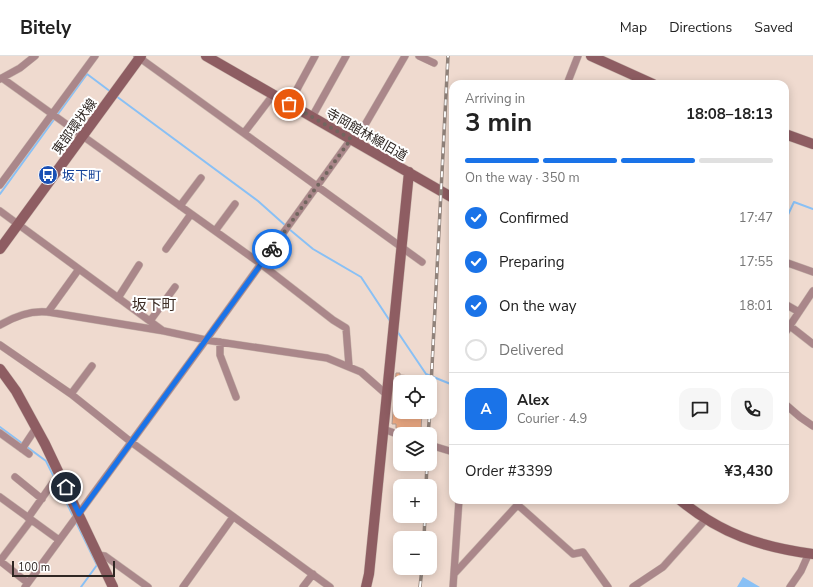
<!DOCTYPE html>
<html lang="en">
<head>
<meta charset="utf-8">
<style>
  body { margin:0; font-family:"Nunito Sans","Noto Sans JP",sans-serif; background:#f6f6f6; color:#222; height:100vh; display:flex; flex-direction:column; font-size:15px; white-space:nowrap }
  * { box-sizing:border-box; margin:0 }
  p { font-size:13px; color:#767676 }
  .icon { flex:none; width:22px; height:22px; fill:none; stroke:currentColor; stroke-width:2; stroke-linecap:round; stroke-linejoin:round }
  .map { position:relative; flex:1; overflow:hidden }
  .panel { position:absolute; left:449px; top:24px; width:340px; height:424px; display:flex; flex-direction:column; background:#fff; border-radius:12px; box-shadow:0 2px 10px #0003 }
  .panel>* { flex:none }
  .fabs { position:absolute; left:393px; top:319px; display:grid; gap:8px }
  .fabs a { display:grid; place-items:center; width:44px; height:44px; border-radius:8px; background:#fff; box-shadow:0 2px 10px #0003; font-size:20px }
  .scale { position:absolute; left:12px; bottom:10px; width:103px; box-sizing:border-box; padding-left:4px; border:2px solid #2f2723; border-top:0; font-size:11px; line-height:14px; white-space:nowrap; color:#2f2723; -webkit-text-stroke:3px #fff; paint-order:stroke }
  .pin { position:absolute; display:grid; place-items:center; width:34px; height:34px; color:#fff; margin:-17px; border:2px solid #fff; border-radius:50%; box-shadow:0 1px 4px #0007 }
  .courier { position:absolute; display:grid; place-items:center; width:40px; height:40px; margin:-20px; border:3px solid #1a73e8; border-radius:50%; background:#fff; color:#222; box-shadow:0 1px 5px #0007 }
  .overview em { font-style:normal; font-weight:700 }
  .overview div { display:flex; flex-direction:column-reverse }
  .overview { display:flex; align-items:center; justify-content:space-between; height:68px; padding:0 16px }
  h1 { font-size:26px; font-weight:700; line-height:30px }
  .bar { display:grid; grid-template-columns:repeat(4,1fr); gap:6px 4px; align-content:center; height:48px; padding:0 16px }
  .bar i { height:5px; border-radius:3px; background:#e0e0e0 }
  .bar .current { background:#1a73e8 }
  .bar p { grid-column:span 4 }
  .line { display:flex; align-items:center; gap:10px; padding:0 16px; border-top:1px solid #e0e0e0 }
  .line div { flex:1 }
  .round { display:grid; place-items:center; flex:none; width:42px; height:42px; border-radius:12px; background:#f6f6f6 }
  ol { padding:0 16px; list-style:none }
  li { display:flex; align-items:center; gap:12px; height:44px }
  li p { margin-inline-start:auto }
  li .icon { padding:4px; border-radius:50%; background:#1a73e8; color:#fff; stroke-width:4 }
  li:last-child { color:#767676 }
  li i { width:22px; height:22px; border:2px solid #e0e0e0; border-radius:50% }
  header { display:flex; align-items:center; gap:24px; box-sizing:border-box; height:56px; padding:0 20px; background:#fff; border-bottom:1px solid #e0e0e0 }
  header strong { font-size:19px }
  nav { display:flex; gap:22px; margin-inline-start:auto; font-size:14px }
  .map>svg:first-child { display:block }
</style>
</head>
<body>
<header>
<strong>Bitely</strong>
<nav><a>Map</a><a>Directions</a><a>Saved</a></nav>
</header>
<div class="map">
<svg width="813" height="531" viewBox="0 0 813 531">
  <rect width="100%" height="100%" fill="#efdacf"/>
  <path fill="#89c0f5" d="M743,521L760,531H737Z"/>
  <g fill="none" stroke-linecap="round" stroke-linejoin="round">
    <path stroke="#89c0f5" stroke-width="2" d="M116,40L258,145L286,170
      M0,138L87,18L111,36
      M785,165L794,146L813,153
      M289,173L313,193L361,221L390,265
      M397,275L426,318L453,329
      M0,371L46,405L54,421
      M56,425L74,462
      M76,466L97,509L81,531"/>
  </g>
  <path fill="#eeab84" stroke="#b19d93" d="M396,317H400V322V319L422,321V326H400V356H422L421,375L400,374L396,372V368H392Z"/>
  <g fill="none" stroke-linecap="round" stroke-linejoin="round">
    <defs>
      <path id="street" d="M137,0L422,206
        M419,0L434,7
        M2,22L261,208L333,264L346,272L349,310
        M0,23L20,12L35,0
        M567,28L578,0
        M289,48L315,0
        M312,61L346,0
        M244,77L273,39
        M355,86L405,0
        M0,129L95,0
        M180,150L201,122
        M0,155L162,274
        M215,175L235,148
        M166,193L191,158
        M785,206L813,216
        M118,242L139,209
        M785,248L799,256
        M48,256L79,213
        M150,265L175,231
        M0,269C15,260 30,254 48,256L164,275L206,284L327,302L361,316L386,338
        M790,270L813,288
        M785,277L813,235
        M220,286V299L236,341
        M0,289L71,338L131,386L330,531
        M71,338L92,310
        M785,348L800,361L813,370
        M383,373L400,379
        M0,377L29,398
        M430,389L453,396
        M22,393L36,372
        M15,421L42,443
        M0,441L59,484
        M518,449L573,498L583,496L608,531
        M28,462L59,418
        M98,499L105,500L148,531
        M454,518L522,444
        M28,527L0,505L31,464
        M25,531L206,284L351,83
        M183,531L233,461
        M303,531L313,518
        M453,531L459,444
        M633,531L663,511L706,463
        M790,531L801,515L809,497"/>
      <path id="secondary" d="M206,0L453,142
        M591,0L653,28
        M785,78L813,88
        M0,193L141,0
        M0,313L16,335L45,388L113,531
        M680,444C721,478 761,491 813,498
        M366,531L369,518L371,498L409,116"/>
    </defs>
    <use href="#street" stroke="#c9b6ad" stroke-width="8"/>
    <use href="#secondary" stroke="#c9b6ad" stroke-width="11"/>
    <use href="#street" stroke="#aa878a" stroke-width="7"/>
    <use href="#secondary" stroke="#8e5d62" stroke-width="10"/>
    <defs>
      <path id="rail" d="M430,349L448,0
        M428,378L430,356
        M426,430L427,408
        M424,482L425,460
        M420,531L422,512"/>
    </defs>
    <use href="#rail" stroke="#90827a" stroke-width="3.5"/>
    <use href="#rail" stroke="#fff" stroke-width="2" stroke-dasharray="6" stroke-linecap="butt"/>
  </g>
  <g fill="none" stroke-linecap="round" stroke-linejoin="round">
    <path stroke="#72665f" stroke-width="4" stroke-dasharray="0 7.2" d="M272,193L351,83L289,48"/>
    <path stroke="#1a73e8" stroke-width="5" d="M66,431L79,458L272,193"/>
  </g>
  <defs>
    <symbol id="bus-disc" viewBox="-11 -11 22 22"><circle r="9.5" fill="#1a4fb4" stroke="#fff"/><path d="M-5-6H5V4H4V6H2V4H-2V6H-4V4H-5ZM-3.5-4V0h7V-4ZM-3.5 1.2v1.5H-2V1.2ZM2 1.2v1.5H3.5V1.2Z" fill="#fff"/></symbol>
  </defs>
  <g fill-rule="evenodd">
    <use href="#bus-disc" x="37" y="108" width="22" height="22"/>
  </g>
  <g text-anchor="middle" stroke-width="4" stroke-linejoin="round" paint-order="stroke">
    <g font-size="13" fill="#2f2723" stroke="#fff">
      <text transform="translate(74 70) rotate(-54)" y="5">東部環状線</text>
      <text transform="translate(367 78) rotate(30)" y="5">寺岡館林線旧道</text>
    </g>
    <g font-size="13" fill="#164399" stroke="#fff" text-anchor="start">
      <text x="62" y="124">坂下町</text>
    </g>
    <g font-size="15" fill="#3c2c24" stroke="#fff">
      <text x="154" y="254">坂下町</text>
    </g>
  </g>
</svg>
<div class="fabs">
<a><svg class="icon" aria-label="locate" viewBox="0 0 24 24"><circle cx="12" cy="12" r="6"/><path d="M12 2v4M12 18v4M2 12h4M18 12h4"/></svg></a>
<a><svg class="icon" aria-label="layers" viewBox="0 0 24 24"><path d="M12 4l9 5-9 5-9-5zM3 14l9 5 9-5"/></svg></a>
<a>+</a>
<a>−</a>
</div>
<div class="scale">100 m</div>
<div class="pin" style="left:289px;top:48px;background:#ea580c"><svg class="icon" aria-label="bag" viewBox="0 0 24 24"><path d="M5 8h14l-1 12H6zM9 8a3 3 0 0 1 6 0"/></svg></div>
<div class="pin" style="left:66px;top:431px;background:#1f2937"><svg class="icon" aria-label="home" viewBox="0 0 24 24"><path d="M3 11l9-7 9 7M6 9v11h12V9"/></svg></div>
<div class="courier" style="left:272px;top:193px"><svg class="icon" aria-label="bike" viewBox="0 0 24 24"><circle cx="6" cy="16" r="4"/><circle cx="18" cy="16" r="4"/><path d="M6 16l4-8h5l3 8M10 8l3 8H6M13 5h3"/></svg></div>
<section class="panel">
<div class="overview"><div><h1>3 min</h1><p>Arriving in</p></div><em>18:08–18:13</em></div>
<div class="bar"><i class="current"></i><i class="current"></i><i class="current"></i><i></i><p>On the way · 350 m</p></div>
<ol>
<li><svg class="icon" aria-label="check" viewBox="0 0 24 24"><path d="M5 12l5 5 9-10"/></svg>Confirmed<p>17:47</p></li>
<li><svg class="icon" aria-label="check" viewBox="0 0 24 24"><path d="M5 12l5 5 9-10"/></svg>Preparing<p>17:55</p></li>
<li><svg class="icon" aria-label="check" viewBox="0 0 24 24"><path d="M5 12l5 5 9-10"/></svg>On the way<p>18:01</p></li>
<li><i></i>Delivered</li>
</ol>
<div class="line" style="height:72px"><b class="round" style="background:#1a73e8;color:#fff">A</b><div><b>Alex</b><p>Courier · 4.9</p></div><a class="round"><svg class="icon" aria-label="chat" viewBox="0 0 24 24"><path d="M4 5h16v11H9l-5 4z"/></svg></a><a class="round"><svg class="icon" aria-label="phone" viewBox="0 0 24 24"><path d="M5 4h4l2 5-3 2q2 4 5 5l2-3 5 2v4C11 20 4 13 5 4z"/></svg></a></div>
<div class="line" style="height:52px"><div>Order #3399</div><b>¥3,430</b></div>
</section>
</div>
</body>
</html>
